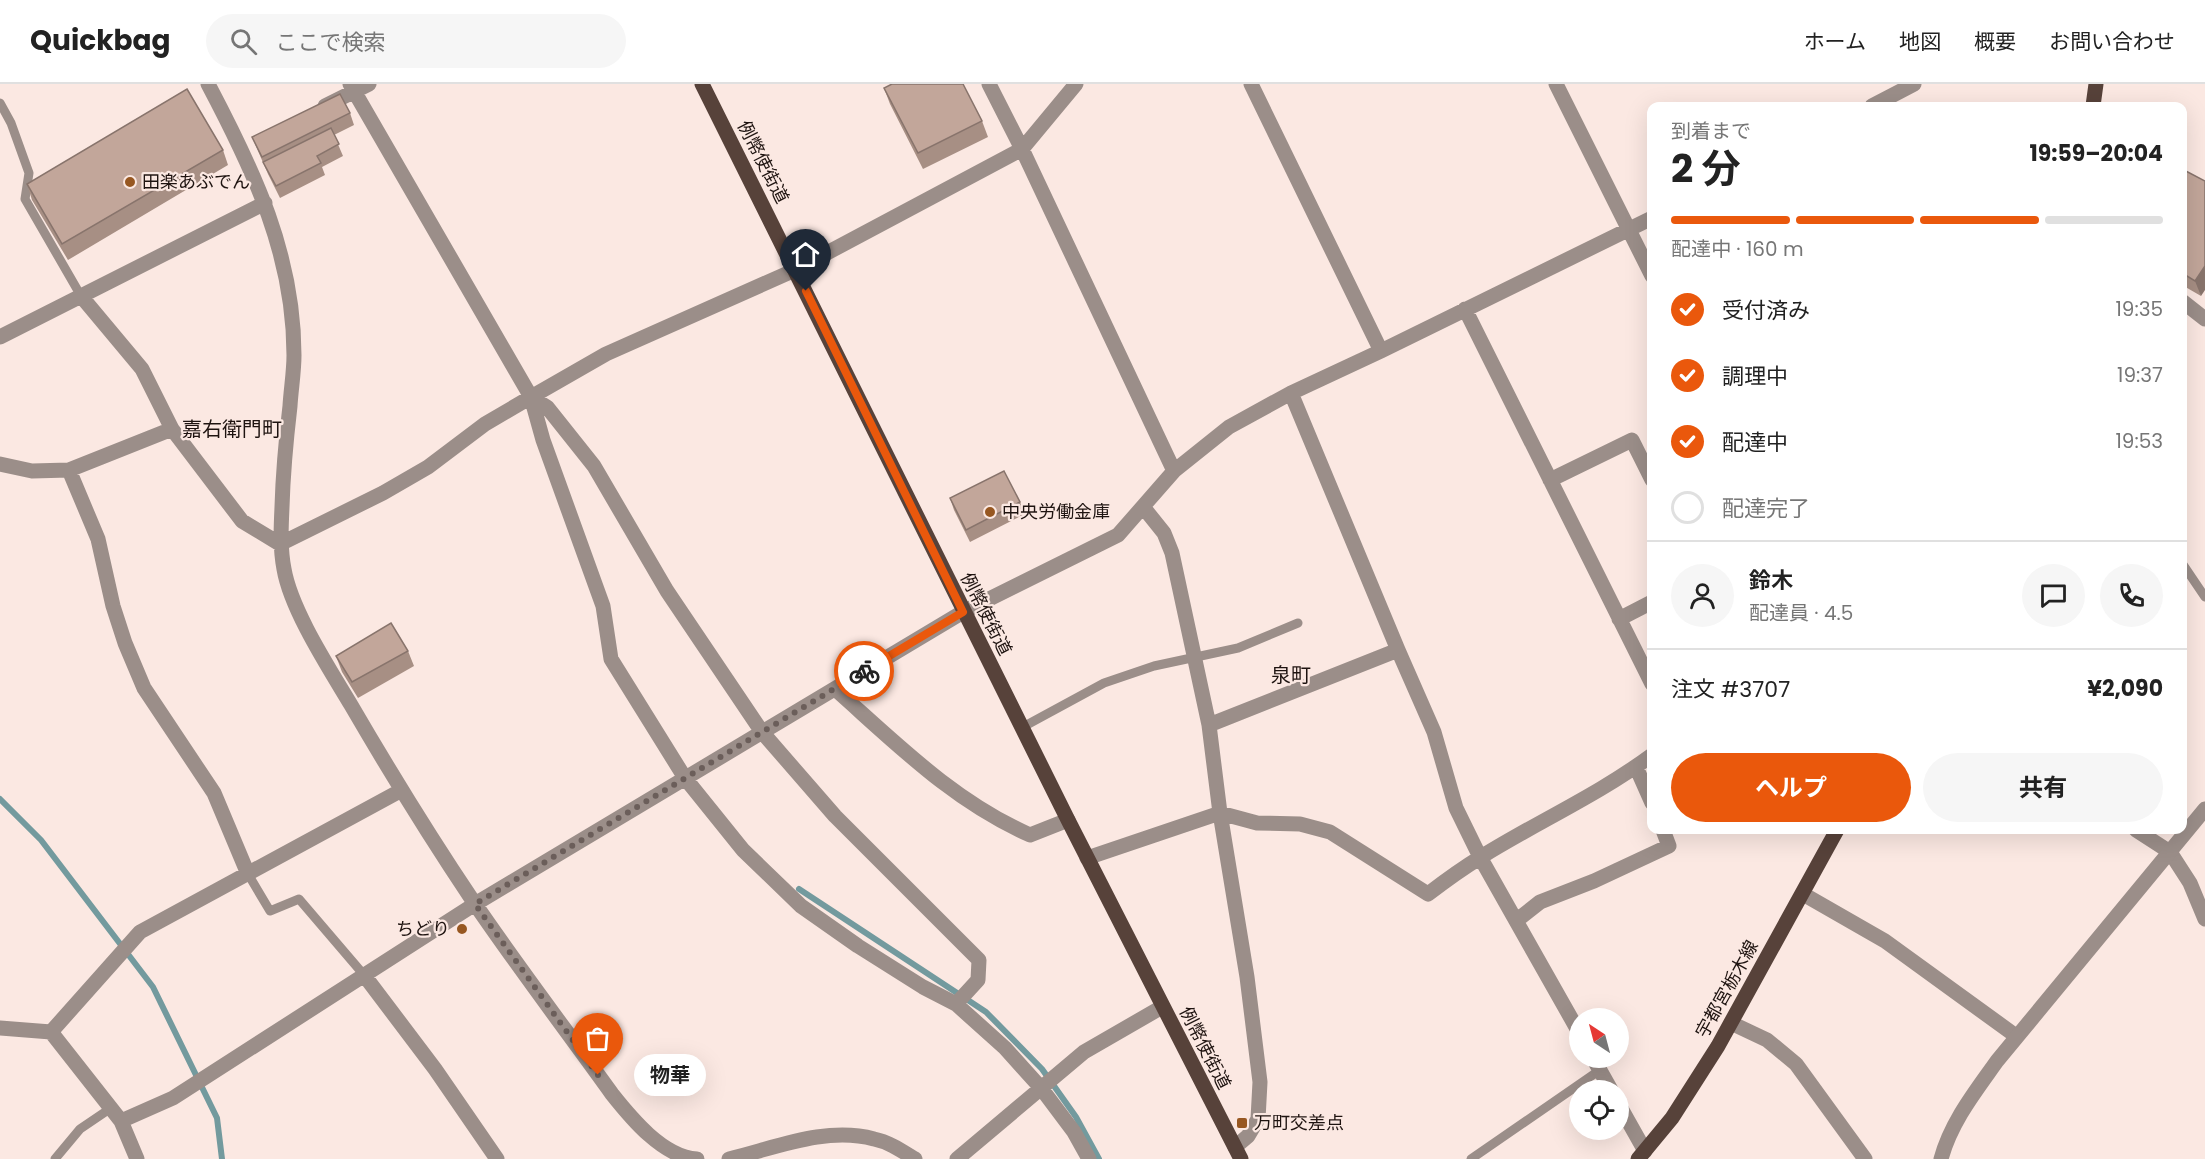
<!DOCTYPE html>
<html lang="ja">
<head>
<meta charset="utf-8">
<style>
  body { margin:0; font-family:Poppins,"Noto Sans JP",sans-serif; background:#f6f6f6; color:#222; height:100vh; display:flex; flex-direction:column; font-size:22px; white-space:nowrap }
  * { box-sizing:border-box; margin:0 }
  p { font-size:20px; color:#767676 }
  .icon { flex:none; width:33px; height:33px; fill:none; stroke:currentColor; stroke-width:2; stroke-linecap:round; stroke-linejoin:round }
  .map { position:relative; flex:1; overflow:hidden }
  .side { position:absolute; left:1647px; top:18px; width:540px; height:732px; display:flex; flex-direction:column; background:#fff; border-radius:12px; box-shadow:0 6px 24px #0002 }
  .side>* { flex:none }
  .needle { width:39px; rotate:324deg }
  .controls { position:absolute; left:1569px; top:924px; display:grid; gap:12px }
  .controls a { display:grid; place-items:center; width:60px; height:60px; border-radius:50%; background:#fff; box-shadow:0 6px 24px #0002; font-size:30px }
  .pin { position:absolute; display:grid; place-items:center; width:51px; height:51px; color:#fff; margin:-62px -26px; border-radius:50% 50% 50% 0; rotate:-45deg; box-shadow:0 0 6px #0007 }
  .pin .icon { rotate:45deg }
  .courier { position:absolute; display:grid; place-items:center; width:60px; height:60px; margin:-30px; border:4px solid #ea580c; border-radius:50%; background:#fff; color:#222; box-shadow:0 2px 8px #0007 }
  .bubble { position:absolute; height:42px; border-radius:21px; background:#fff; box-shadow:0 6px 24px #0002; font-size:20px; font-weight:700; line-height:42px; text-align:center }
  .head em { font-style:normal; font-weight:700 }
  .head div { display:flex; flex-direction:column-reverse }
  .head { display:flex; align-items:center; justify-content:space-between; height:102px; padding:0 24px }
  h1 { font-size:39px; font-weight:700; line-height:45px }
  .bar { display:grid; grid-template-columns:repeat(4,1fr); gap:9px 6px; align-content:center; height:72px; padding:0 24px }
  .bar i { height:8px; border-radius:4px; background:#e0e0e0 }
  .bar .active { background:#ea580c }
  .bar p { grid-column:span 4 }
  .line { display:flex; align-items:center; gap:15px; padding:0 24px; border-top:2px solid #e0e0e0 }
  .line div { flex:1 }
  .round { display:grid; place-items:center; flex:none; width:63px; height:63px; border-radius:32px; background:#f6f6f6 }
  ol { padding:0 24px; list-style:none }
  li { display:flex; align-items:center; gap:18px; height:66px }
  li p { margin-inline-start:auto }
  li .icon { padding:6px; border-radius:50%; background:#ea580c; color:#fff; stroke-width:4 }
  li:last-child { color:#767676 }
  li i { width:33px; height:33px; border:3px solid #e0e0e0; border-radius:50% }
  .primary-button { display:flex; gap:12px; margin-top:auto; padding:12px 24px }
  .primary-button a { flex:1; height:69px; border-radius:36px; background:#ea580c; color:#fff; font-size:24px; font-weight:700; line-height:69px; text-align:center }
  .primary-button a+a { background:#f6f6f6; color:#222 }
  header { display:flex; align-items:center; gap:36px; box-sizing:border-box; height:84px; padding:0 30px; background:#fff; border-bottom:2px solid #e0e0e0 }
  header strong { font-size:28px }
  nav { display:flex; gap:33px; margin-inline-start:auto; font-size:21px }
  .search { width:420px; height:54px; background:#f6f6f6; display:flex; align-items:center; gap:15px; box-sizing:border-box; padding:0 21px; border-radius:33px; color:#767676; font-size:22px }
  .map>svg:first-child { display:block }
</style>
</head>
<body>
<header>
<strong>Quickbag</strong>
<div class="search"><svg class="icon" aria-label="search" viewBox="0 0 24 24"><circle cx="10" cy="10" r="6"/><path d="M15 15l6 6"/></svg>ここで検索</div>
<nav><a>ホーム</a><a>地図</a><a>概要</a><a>お問い合わせ</a></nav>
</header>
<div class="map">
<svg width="2205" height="1075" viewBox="0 0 2205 1075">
  <rect width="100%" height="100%" fill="#fbe8e2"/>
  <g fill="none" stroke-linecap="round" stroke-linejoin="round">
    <path stroke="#739a9e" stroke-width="6" d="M0,715L41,756L153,903L217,1034L222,1075
      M799,805L986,928L1042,985L1076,1033L1099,1075"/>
    <path stroke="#9b8e89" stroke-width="9" d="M0,19L11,39L29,89L25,115L81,212
      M2182,479L2205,513
      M1021,644L1104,599L1154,582L1238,564L1298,539
      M248,790L270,827L299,815L364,891
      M55,1075L80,1045L111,1024
      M1471,1075L1600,986"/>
    <path stroke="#9b8e89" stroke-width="15" d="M208,0C254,87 294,171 294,271C294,288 291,305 290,322C286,356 283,389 282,423C281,444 280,464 284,485C291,526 329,584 351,621C390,688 430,753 473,817C518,883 566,946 612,1010C631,1034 663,1073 697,1075
      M350,0L531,313L606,270L795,186L1022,65L1076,0
      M989,0L1022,65L1174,387
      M1251,0L1381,267
      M1556,0L1652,192
      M325,22L369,0
      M1872,22L1914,0
      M81,212L142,285L172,345L242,437L280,460L383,409L428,383L485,340L531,313
      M2182,217L2205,235
      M1465,225L1652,600
      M0,253L265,119
      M1291,309L1398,566L1434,648L1456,724L1480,773L1580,950
      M531,313L543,356L603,522L611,575L685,694L743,766L801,822L858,862L923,903L956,920L1005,964L1041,1004L1074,1048L1089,1075
      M531,313L547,323L594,382L667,507L762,648L835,732L979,876L978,896L956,920
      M0,380L32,387L69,386L172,345
      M69,386L98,455L113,522L125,559L144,604L214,709L248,790
      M1550,396L1632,356L1652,396
      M1144,424L1164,449L1172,469L1209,641L1220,729L1247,893L1260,998L1258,1035L1248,1052L1235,1063
      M1619,535L1652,518
      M835,605C897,660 953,717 1030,751L1068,736
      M1209,641L1398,566
      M1636,683L1652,719
      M2136,746L2170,768L2190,799L2205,835
      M1087,774L1220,729L1257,739L1300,740L1330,748L1428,810C1445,797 1463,784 1481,773C1537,738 1598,711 1652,671
      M1803,810L1885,857L2016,952
      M1516,837L1540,818L1594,797L1669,762L1663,746
      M364,891L435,985L497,1075
      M0,944L51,948L121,1037L137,1075
      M51,948L140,848L400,707
      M1593,974L1611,1006
      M1618,1019L1645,1067
      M121,1037L173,1014L475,820L963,528L1118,451L1174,387L1229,343L1291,309L1381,267L1652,134
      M729,1075C775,1064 826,1042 874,1055C889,1058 902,1067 915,1075
      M957,1075L1084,968L1162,923"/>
    <path stroke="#9b8e89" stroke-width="15" d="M1731,939L1767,956L1796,980L1865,1075
      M1941,1075C1951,1038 1975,1008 1997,977L2205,725"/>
    <path stroke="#57423a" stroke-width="15" d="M702,0L1068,736L1241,1075
      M2093,22L2096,0
      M1638,1075L1672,1034L1718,962L1837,746"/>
  </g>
  <path fill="#a78f84" d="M884,4L982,37L988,53L923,85L890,20Z
    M350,29L354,41L334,51L343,72L322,83L325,91L280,114L268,90L252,53Z
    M223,66L228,81L68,176L32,116L27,100Z
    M2182,85L2201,212L2182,201Z
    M950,414L1020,418L1025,430L970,458L954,426Z
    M408,567L414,582L358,614L342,588L336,572Z"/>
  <path fill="#88746c" d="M2205,182V206L2201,212L2195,197Z"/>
  <path fill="#c2a69a" stroke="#88746c" stroke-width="1.5" d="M892,0H963L982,37L918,69L884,4Z
    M187,5L223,66L62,160L27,100Z
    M340,10L350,29L262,73L252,53Z
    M331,44L339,60L317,72L321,79L276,102L263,78Z
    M2182,85L2205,97V182L2195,197L2182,189Z
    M1004,387L1020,418L966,446L950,414Z
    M391,539L408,567L352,598L336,572Z"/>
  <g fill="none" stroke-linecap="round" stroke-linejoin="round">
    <path stroke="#6b5e5a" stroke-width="6" stroke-dasharray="0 10.8" d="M598,991L475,820L864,587"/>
    <path stroke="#ea580c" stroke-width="8" d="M806,207L963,528L864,587"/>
  </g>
  <g fill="#975721" stroke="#fbe8e2" stroke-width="2">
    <circle cx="130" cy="98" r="6"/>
    <circle cx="990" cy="428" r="6"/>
    <circle cx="462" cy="845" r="6"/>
    <rect x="1236" y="1033" width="12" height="12" rx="3"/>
  </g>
  <g text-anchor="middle" stroke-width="4.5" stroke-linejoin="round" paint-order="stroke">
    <g font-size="18" fill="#1e1310" stroke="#fbe8e2">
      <text transform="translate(763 78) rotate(63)" y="6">例幣使街道</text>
      <text transform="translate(986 530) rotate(63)" y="6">例幣使街道</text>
      <text transform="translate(1727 905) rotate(-61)" y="6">宇都宮栃木線</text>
      <text transform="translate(1205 964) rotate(63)" y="6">例幣使街道</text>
    </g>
    <g font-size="18" fill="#1e1310" stroke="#fbe8e2" text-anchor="start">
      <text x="142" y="104">田楽あぶでん</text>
      <text x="1002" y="434">中央労働金庫</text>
      <text x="450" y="851" text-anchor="end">ちどり</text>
      <text x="1254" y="1045">万町交差点</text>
    </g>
    <g font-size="20" fill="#1e1310" stroke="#fbe8e2">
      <text x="232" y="352">嘉右衛門町</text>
      <text x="1291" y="598">泉町</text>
    </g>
  </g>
</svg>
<div class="controls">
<a><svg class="needle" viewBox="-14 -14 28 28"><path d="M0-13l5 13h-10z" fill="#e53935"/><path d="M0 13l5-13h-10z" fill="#767676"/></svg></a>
<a><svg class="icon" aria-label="locate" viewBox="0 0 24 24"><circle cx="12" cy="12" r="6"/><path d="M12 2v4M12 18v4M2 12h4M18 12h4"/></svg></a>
</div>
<div class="pin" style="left:598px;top:991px;background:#ea580c"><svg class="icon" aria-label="bag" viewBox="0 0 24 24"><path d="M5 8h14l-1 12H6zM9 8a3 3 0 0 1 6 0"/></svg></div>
<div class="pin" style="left:806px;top:207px;background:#1f2937"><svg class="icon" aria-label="home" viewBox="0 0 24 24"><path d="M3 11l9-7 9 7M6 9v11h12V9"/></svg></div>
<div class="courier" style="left:864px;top:587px"><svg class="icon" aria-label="bike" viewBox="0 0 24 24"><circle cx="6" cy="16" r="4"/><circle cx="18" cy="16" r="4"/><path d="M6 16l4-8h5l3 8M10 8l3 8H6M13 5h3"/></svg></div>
<div class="bubble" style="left:634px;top:970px;width:72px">物華</div>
<section class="side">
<div class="head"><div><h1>2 分</h1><p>到着まで</p></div><em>19:59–20:04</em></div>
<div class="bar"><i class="active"></i><i class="active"></i><i class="active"></i><i></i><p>配達中 · 160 m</p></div>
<ol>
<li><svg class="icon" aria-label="check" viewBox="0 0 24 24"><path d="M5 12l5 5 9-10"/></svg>受付済み<p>19:35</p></li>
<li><svg class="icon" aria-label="check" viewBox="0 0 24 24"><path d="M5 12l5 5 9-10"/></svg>調理中<p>19:37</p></li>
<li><svg class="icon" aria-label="check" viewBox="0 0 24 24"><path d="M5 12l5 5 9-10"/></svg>配達中<p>19:53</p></li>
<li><i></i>配達完了</li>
</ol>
<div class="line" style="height:108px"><a class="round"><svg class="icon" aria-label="person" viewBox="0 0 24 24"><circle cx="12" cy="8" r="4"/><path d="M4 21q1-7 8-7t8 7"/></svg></a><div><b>鈴木</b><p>配達員 · 4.5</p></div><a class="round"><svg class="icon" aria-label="chat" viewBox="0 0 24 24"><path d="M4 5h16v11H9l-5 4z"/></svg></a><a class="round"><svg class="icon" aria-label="phone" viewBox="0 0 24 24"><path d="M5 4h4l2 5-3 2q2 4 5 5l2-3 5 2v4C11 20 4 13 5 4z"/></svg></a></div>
<div class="line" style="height:78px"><div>注文 #3707</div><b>¥2,090</b></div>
<div class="primary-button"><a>ヘルプ</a><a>共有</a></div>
</section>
</div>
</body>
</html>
